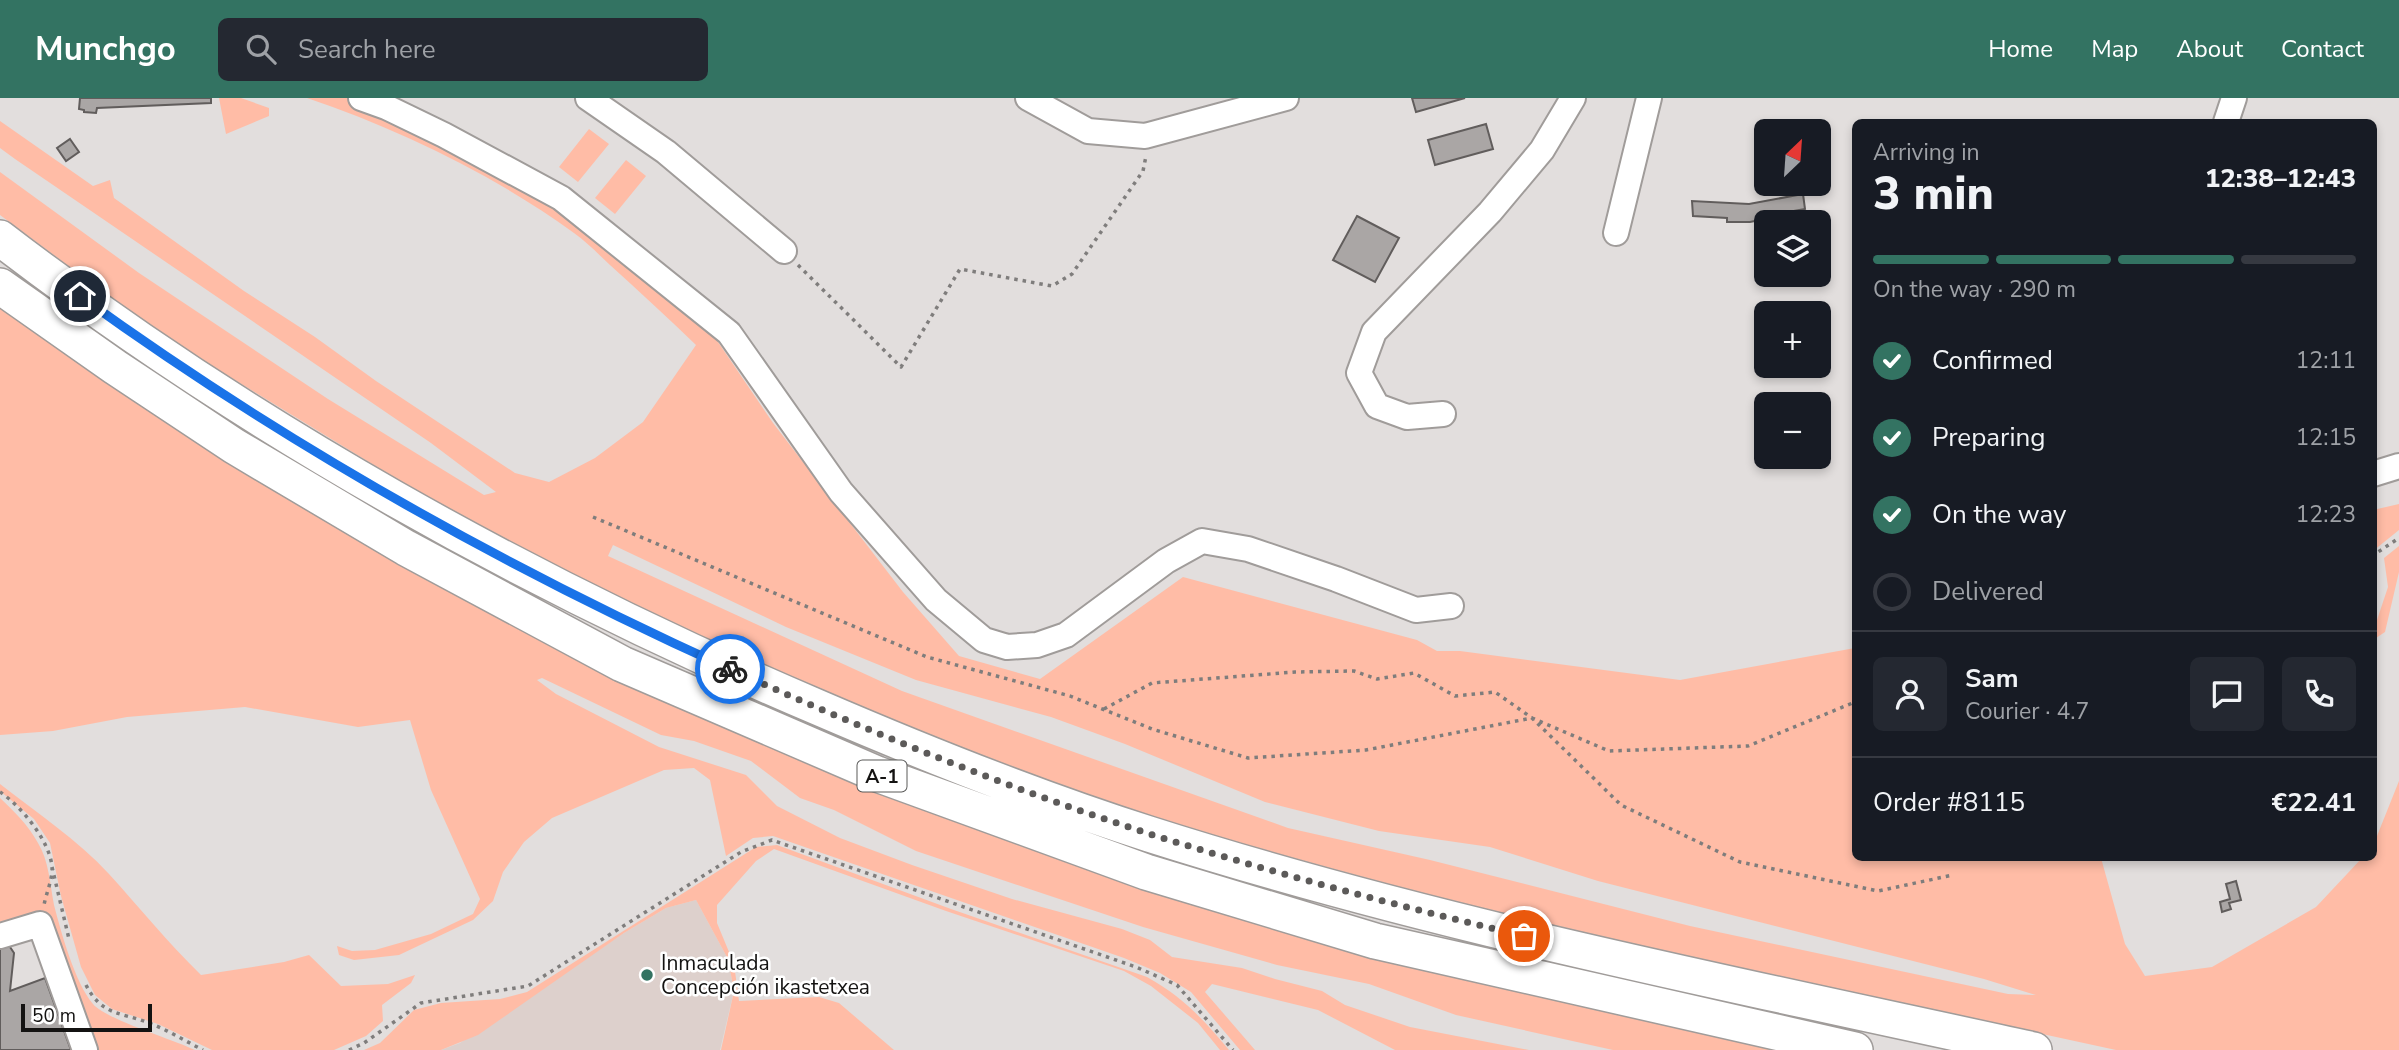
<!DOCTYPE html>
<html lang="en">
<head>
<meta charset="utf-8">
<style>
  body { margin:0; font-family:"Nunito Sans",sans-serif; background:#242831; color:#f1f3f6; height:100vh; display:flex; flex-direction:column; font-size:26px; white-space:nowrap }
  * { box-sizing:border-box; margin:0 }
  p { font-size:23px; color:#9ea1a6 }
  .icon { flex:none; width:38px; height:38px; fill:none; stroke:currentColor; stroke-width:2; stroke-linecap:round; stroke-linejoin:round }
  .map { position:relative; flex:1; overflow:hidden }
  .details { position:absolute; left:1852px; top:21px; width:525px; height:742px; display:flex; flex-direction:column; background:#171b24; border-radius:10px; box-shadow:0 4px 10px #0003 }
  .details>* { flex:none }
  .needle { width:46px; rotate:25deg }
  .buttons { position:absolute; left:1754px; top:21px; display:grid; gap:14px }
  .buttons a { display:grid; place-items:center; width:77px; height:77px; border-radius:10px; background:#171b24; box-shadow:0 4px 10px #0003; font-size:35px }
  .scale { position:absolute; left:21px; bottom:18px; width:131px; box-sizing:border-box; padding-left:7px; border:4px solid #141312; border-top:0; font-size:19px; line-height:24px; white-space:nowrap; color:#141312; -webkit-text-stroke:5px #fff; paint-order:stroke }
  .pin { position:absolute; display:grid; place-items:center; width:60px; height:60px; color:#fff; margin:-30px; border:4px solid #fff; border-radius:50%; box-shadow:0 2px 7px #0007 }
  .courier { position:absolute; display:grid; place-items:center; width:70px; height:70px; margin:-35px; border:5px solid #1a73e8; border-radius:50%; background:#fff; color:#222; box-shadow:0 2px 9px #0007 }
  .summary em { font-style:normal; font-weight:800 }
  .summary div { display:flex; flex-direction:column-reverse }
  .summary { display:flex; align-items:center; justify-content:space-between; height:119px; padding:0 21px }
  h1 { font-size:46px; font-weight:800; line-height:52px }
  .bar { display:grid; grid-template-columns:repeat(4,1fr); gap:10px 7px; align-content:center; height:84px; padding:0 21px }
  .bar i { height:9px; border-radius:5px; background:#363941 }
  .bar .active { background:#337362 }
  .bar p { grid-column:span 4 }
  .line { display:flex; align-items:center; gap:18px; padding:0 21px; border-top:2px solid #363941 }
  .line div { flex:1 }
  .round { display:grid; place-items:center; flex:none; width:74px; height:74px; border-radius:10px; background:#242831 }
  ol { padding:0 21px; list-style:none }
  li { display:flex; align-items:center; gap:21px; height:77px }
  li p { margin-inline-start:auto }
  li .icon { padding:7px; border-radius:50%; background:#337362; color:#fff; stroke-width:4 }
  li:last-child { color:#9ea1a6 }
  li i { width:38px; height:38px; border:4px solid #363941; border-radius:50% }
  header { display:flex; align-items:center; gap:42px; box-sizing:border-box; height:98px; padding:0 35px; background:#337362; color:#fff }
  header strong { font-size:33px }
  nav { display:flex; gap:38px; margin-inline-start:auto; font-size:24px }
  .search { width:490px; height:63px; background:#242831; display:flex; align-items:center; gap:18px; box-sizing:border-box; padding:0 24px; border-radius:10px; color:#9ea1a6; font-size:26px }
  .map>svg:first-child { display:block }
</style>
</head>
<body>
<header>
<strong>Munchgo</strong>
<div class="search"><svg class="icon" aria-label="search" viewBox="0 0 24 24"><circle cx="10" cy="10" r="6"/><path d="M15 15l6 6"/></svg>Search here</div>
<nav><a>Home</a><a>Map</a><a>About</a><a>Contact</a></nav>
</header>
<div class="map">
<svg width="2399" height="952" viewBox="0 0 2399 952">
  <rect width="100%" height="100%" fill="#e2dedd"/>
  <path fill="#ddd0cc" d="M696,802L728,861L734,893L720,952H441L460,945L624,835L666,810Z"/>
  <path fill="#ffbca6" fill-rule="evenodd" d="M219,0H241L269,10V18L226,36Z
    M307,0H350L559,109L716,241L773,325L903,494L959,558L1040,581L1183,479L1417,542L1437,553H1460L1680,582L1855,550V760H2101L2125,846L2145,878L2212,869L2316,809L2362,760H2373V748L2399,683V952H2116L1602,840L1410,792L1185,730L1017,675L879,618L651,516L462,421L161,237L0,117V74L139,175L328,301L484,397L496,394L431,345L15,61L0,50V23L93,88L110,82L114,100L244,193L315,239L376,283L515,375L549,384L595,360L643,324L696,247C668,220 639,193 610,167C598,156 587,144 574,135C496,78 399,31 307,0ZM613,447L786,529L916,582L1051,619L1125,646L1265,704L1379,733L1490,749L1598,783L1984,881L2036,897L2008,896L1690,828L1430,762L1288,730L902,593L608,458Z
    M589,31L609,46L578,84L559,69Z
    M626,62L646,78L615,116L595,100Z
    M0,204L801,661L1009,743L1156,793L1513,892L1778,952H1613L1456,917L1369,886L1277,867L1143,829L916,753L834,712L800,700L751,663L694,643L661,637L542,580L537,582L556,596L659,649L746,677L777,708L840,740L912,767L1012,801L1122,831L1150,842L1172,859L1242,870L1275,881L1322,893L1345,907L1410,929L1529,952H1395L1318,912L1212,886L1205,894L1255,952H1240L1191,894L1160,875L1124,860L773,738L753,740L726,758L710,682L694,670L664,672L552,720L524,744L503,774L493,803L473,822L399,857L354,862L339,857L337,848L352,853L375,852L431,836L473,816L480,801L431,692L410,622L358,629L245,609L127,619L53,633L0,637Z
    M2399,406V432L2373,453V412Z
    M2399,448V474L2385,534L2373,542V523L2377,522L2388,489L2384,460Z
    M0,686C37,715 78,742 109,776C140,810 168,845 201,877L284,864L309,857L341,888L388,886L415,877L411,885L382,907L383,923L366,938L334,952H212L158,926L112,911L95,897L81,869L61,798L50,745L34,721L0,693Z
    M0,700C15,714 28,727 38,745C49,763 50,786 54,807C61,834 75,885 93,906C105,921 172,941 195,952H93L47,818L0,833Z
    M777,747L951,811L1147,879C1183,899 1203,921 1229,952H1220L1198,925L1151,888L1124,873L946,813L774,751L756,763L717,807V825L734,866L739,903L819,899L839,905L894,952H721L734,893L728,861L696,802L666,810L624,835L478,937L441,952H364L380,945L414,912L441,905L500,901L527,894L756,749Z"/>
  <path fill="#aaa6a5" stroke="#615d5c" stroke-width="2" d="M80,0H211V5L97,10L96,15L84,14V12L79,11Z
    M1412,0H1465L1416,14Z
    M1486,26L1493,51L1435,67L1428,42Z
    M70,41L79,54L66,63L57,50Z
    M1803,96L1805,111L1771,117L1770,120L1750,124H1727V120L1693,118L1692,103L1749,106Z
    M1357,118L1399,140L1375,184L1333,162Z
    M2236,783L2241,802L2229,805L2231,811L2222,814L2220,804L2230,801L2226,786Z
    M6,843L14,855L10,893L45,880L71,952H0V844Z"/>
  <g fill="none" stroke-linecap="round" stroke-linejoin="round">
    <defs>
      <path id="minor" d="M361,0L386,9L444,37L561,100L729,235L841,394L936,502L984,542L1007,549L1037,547L1066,537L1166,463L1202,443L1248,451L1336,481L1416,512L1451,508
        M588,0L666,54L784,153
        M1028,0L1088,33L1145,38L1286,0
        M2226,24L2234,0
        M1616,135L1649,0
        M1443,316L1407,319L1377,308L1359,275L1374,234L1490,114L1542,52L1573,0
        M2373,376L2399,368
        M0,838L40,826L85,952"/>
      <path id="highway" d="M0,140C247,330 530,487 817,609C926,656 1036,700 1149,736C1438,828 1737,887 2034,952
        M0,188L115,269L234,348L406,450L622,566L877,676L1146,774L1375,843L1855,952"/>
    </defs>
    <use href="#minor" stroke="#a09c9a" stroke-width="28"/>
    <use href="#highway" stroke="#a09c9a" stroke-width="38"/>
    <path stroke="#7f7d7c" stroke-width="3.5" stroke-dasharray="3.5 5" stroke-linecap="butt" d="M798,167L901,269L960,171L1052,188L1072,176L1143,73L1146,58
      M593,419L927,559L1070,598L1152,631L1248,660L1366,652L1532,620L1609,653L1748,648L1855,604
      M2373,460L2378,454L2399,440
      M1104,611L1152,585L1295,574L1354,573L1377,581L1414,575L1455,598L1495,594L1532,620L1621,707L1740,764L1878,793L1953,777
      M0,694C21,708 50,743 52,769C53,780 46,796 44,807
      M52,769L69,841
      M86,887C102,918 121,914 149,925C168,932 185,943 203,952
      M349,952L364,945L421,905L528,888L741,754L772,742L1136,869L1177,887L1233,952"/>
    <use href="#minor" stroke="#fff" stroke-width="24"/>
    <use href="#highway" stroke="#fff" stroke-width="35"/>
  </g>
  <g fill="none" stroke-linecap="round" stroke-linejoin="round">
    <path stroke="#5c5a59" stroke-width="7" stroke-dasharray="0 12.6" d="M730,571C867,633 1007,690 1150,736C1273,775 1398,808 1524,838"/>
    <path stroke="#1a73e8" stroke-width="9" d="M80,198C282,344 502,468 730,571"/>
  </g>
  <circle fill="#337362" stroke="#fff" stroke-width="2.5" cx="647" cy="877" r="7"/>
  <g text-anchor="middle" stroke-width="5" stroke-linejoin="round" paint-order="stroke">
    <rect fill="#fff" stroke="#5a5a59" stroke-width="2" x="857.5" y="662.5" width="49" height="31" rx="5"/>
    <g font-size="19" font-weight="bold" fill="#141312">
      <text x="882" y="685">A-1</text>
    </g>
    <g font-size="21" fill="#141312" stroke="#fff" text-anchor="start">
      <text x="661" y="872">Inmaculada<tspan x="661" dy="24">Concepción ikastetxea</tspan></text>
    </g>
  </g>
</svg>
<div class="buttons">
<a><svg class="needle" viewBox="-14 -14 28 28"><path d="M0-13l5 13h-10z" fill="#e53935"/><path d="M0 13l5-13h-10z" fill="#9ea1a6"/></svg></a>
<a><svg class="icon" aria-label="layers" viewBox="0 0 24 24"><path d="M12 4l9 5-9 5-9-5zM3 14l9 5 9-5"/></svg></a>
<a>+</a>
<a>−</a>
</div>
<div class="scale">50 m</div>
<div class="pin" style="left:1524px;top:838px;background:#ea580c"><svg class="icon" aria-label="bag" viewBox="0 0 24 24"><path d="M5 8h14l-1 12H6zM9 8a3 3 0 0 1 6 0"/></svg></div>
<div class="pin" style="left:80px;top:198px;background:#1f2937"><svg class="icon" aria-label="home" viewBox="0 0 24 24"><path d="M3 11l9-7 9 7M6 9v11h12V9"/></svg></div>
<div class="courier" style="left:730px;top:571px"><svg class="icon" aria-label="bike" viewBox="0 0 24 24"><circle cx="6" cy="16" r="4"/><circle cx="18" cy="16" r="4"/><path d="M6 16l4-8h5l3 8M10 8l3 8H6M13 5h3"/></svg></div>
<section class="details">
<div class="summary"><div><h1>3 min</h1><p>Arriving in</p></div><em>12:38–12:43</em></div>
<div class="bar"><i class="active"></i><i class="active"></i><i class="active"></i><i></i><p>On the way · 290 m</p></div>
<ol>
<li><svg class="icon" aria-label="check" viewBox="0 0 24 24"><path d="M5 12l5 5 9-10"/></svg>Confirmed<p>12:11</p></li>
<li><svg class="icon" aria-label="check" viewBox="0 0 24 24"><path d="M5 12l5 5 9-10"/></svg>Preparing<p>12:15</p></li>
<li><svg class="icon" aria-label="check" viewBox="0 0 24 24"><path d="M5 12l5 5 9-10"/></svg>On the way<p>12:23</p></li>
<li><i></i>Delivered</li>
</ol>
<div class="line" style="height:126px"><a class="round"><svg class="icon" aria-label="person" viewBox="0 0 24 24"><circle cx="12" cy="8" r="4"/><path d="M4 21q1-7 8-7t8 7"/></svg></a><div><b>Sam</b><p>Courier · 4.7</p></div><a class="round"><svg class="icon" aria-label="chat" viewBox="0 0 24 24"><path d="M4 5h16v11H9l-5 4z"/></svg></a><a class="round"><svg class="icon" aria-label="phone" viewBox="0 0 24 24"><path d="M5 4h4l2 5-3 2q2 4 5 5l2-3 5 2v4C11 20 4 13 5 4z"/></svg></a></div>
<div class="line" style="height:91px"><div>Order #8115</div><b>€22.41</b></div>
</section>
</div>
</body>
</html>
